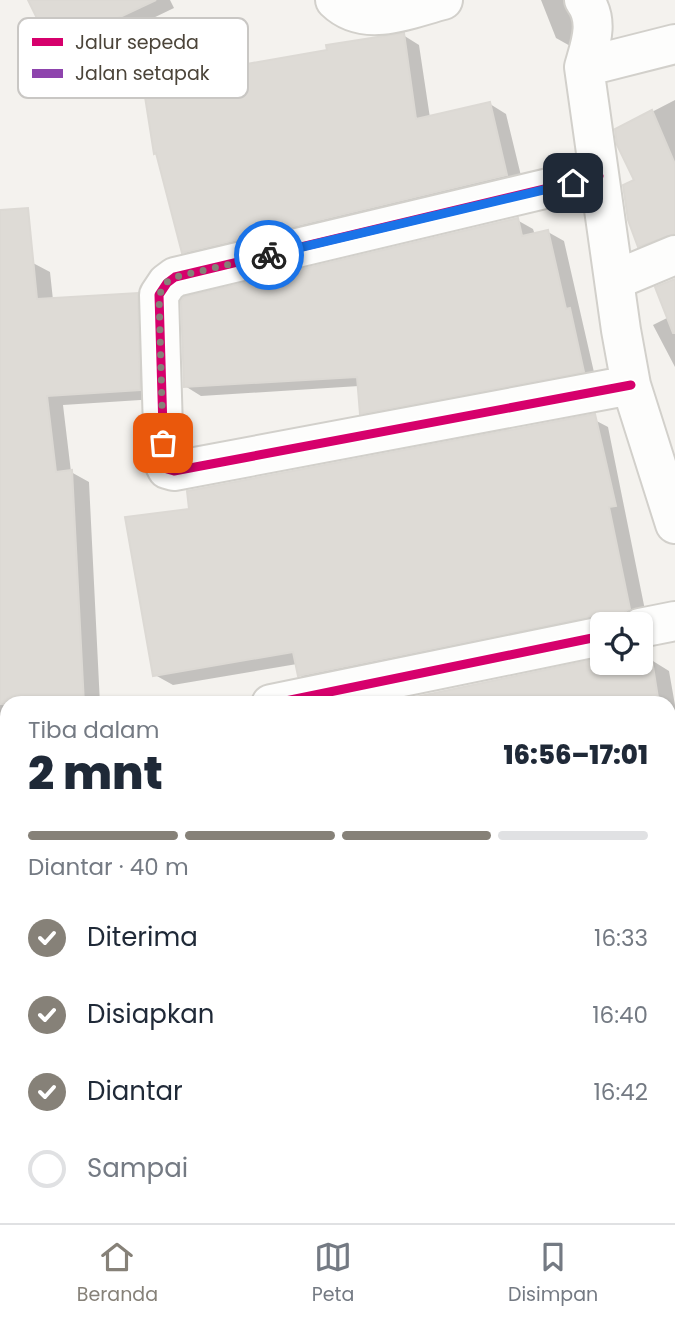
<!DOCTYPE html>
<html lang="id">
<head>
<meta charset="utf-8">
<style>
  body { margin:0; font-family:Poppins,sans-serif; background:#f2f2f3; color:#1f2937; height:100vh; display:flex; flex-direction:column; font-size:26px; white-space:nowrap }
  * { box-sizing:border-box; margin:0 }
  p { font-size:23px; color:#747a83 }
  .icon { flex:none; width:38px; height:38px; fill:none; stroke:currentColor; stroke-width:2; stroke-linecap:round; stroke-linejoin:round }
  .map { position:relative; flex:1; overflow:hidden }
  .details { position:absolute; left:0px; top:696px; width:676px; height:527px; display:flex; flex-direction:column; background:#fff; border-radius:21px 21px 0 0; box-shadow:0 2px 5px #0004 }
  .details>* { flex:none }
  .tools { position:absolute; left:590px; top:612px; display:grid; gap:14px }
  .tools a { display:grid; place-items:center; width:63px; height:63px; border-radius:10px; background:#fff; box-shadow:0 2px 5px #0004; font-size:35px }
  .pin { position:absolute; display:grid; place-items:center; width:60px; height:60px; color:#fff; margin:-30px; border-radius:14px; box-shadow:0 4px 10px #0006 }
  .courier { position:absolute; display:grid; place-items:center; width:70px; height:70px; margin:-35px; border:5px solid #1a73e8; border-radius:50%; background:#fff; color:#222; box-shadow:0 2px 9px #0007 }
  .headline em { font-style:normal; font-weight:800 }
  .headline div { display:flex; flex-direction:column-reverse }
  .headline { display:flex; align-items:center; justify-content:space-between; height:119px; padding:0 28px }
  h1 { font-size:46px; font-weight:800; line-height:52px }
  .bar { display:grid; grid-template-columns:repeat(4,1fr); gap:10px 7px; align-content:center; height:84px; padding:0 28px }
  .bar i { height:9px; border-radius:5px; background:#e0e1e3 }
  .bar .active { background:#868178 }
  .bar p { grid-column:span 4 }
  ol { padding:0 28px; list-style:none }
  li { display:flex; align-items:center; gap:21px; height:77px }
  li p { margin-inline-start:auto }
  li .icon { padding:7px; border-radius:50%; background:#868178; color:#fff; stroke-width:4 }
  li:last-child { color:#747a83 }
  li i { width:38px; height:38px; border:4px solid #e0e1e3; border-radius:50% }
  .tab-bar { display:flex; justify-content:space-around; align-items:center; height:98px; border-top:2px solid #e0e1e3; background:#fff; font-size:19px; color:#747a83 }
  .tab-bar a { display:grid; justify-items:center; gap:4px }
  .tab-bar .active { color:#868178 }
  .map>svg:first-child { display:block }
</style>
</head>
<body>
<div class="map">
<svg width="675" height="1223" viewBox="0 0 675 1223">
  <rect width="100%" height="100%" fill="#f4f2ee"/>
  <path fill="#0003" d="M30,0H170L174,8L70,58L53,48Z
    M541,0H580L572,47L556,38Z
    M403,35L419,45L430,118L490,104L506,114L523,184L199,261L183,252L243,70Z
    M675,100V247L656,255L640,245L637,181L617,130Z
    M517,220L533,229L535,235L548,232L564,241L596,381L377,422L362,413L359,386L201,396L185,386Z
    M33,263L50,272L53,300L137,295L154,304L156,399L63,405L71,472L89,482L100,704H7V913L6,902H0V266Z
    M675,281V367L653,325L669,317Z
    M589,417L608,427L647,620L317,686L299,675L297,664L173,685L155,675L191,510Z
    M640,653L669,671L675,705V842L668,838V704H391L602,660V663H640Z
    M668,883L675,912V1074L668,1079Z
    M0,1063L7,1064V1216H53L70,1219L71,1216H77L112,1219L119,1223H0Z
    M192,1216H323L325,1223H194Z
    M675,1217V1223H662Z"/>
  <path fill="#dedbd6" stroke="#dcd9d4" stroke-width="2" d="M28,0H156L52,49Z
    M404,33L416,119L490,102L507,175L182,253L156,153L154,154L143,84L241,69V65L327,50L326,45Z
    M652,110L675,164V234L638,247L628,220L623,185L634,180L617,145L615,129Z
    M28,208L37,299L138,293L140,390L47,396L56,472L72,470L84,704H0V210Z
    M518,218L522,236L548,230L566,309L570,308L584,372L360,414L357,377L184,387L181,301L184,297Z
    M675,279V333H673L655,287Z
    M595,414L616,506L609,507L630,609L625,612L619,623L610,616L598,615L298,676L293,652L153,676L125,517L189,509L187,491Z
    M602,658V663H640V661L652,660L659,704H382Z"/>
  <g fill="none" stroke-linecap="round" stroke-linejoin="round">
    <defs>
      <path id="street" d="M335,0C365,29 408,9 443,0
        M584,0C600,21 590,45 584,67L621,330L631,385L675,524
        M584,67L675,44
        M599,176L175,277L167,283L159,295L164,463L167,469L174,471L631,385
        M615,280L675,255
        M640,628L675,621
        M271,704L602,636
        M668,857L675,856
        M0,1000L7,998
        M668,1083L675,1081
        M668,1183L675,1179
        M351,1223L352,1216
        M594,1223L606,1216"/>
    </defs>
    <use href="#street" stroke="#d2d0cb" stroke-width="42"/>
    <use href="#street" stroke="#fdfdfc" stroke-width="38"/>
    <path stroke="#8e44ad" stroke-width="7" stroke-dasharray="14 7" stroke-linecap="butt" d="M668,1083L675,1081
      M351,1223L352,1216"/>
    <defs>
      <path id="cycleway" d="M599,176L175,277L167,283L159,295L164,463L167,469L174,471L631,385
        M271,704L602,636"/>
    </defs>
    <use href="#cycleway" stroke="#fff" stroke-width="13"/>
    <use href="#cycleway" stroke="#d6006c" stroke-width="9"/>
  </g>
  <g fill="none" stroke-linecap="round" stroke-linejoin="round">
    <path stroke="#868178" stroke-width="7" stroke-dasharray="0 12.6" d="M163,443L159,295L167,282L175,277L269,255"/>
    <path stroke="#1a73e8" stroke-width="9" d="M269,255L573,183"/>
  </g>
  <rect x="18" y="18" width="230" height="80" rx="10" fill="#fff" stroke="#c9c7c4" stroke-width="2"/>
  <rect x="32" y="38" width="31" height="8" fill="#d6006c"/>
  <rect x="32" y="69" width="31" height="9" fill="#8e44ad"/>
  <g font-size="19" fill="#4b4439">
    <text x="75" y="49">Jalur sepeda</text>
    <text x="75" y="80">Jalan setapak</text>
  </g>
</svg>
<div class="tools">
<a><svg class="icon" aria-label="locate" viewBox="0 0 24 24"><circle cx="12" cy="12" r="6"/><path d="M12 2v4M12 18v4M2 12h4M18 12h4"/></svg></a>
</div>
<div class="pin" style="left:163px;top:443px;background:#ea580c"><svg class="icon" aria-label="bag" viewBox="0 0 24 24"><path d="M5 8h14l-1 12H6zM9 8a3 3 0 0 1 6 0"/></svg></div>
<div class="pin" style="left:573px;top:183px;background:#1f2937"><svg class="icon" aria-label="home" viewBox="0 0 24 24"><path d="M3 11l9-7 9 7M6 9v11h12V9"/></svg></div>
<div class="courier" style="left:269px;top:255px"><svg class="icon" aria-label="bike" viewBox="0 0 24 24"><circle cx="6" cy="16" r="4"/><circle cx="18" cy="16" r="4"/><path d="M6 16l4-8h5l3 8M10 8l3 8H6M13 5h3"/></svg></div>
<section class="details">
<div class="headline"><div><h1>2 mnt</h1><p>Tiba dalam</p></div><em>16:56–17:01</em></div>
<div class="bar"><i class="active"></i><i class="active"></i><i class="active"></i><i></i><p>Diantar · 40 m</p></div>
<ol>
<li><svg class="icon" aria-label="check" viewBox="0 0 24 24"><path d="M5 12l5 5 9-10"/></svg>Diterima<p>16:33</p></li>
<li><svg class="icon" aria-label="check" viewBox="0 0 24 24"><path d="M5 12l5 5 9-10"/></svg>Disiapkan<p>16:40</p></li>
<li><svg class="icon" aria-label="check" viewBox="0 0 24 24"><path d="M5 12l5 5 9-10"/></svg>Diantar<p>16:42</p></li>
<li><i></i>Sampai</li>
</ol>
</section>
</div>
<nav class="tab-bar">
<a class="active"><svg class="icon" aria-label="home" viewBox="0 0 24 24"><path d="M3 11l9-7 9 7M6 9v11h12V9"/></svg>Beranda</a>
<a><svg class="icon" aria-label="map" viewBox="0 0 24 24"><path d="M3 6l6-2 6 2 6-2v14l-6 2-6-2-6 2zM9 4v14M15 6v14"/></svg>Peta</a>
<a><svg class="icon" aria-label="saved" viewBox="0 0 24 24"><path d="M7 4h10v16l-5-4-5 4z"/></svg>Disimpan</a>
</nav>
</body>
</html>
